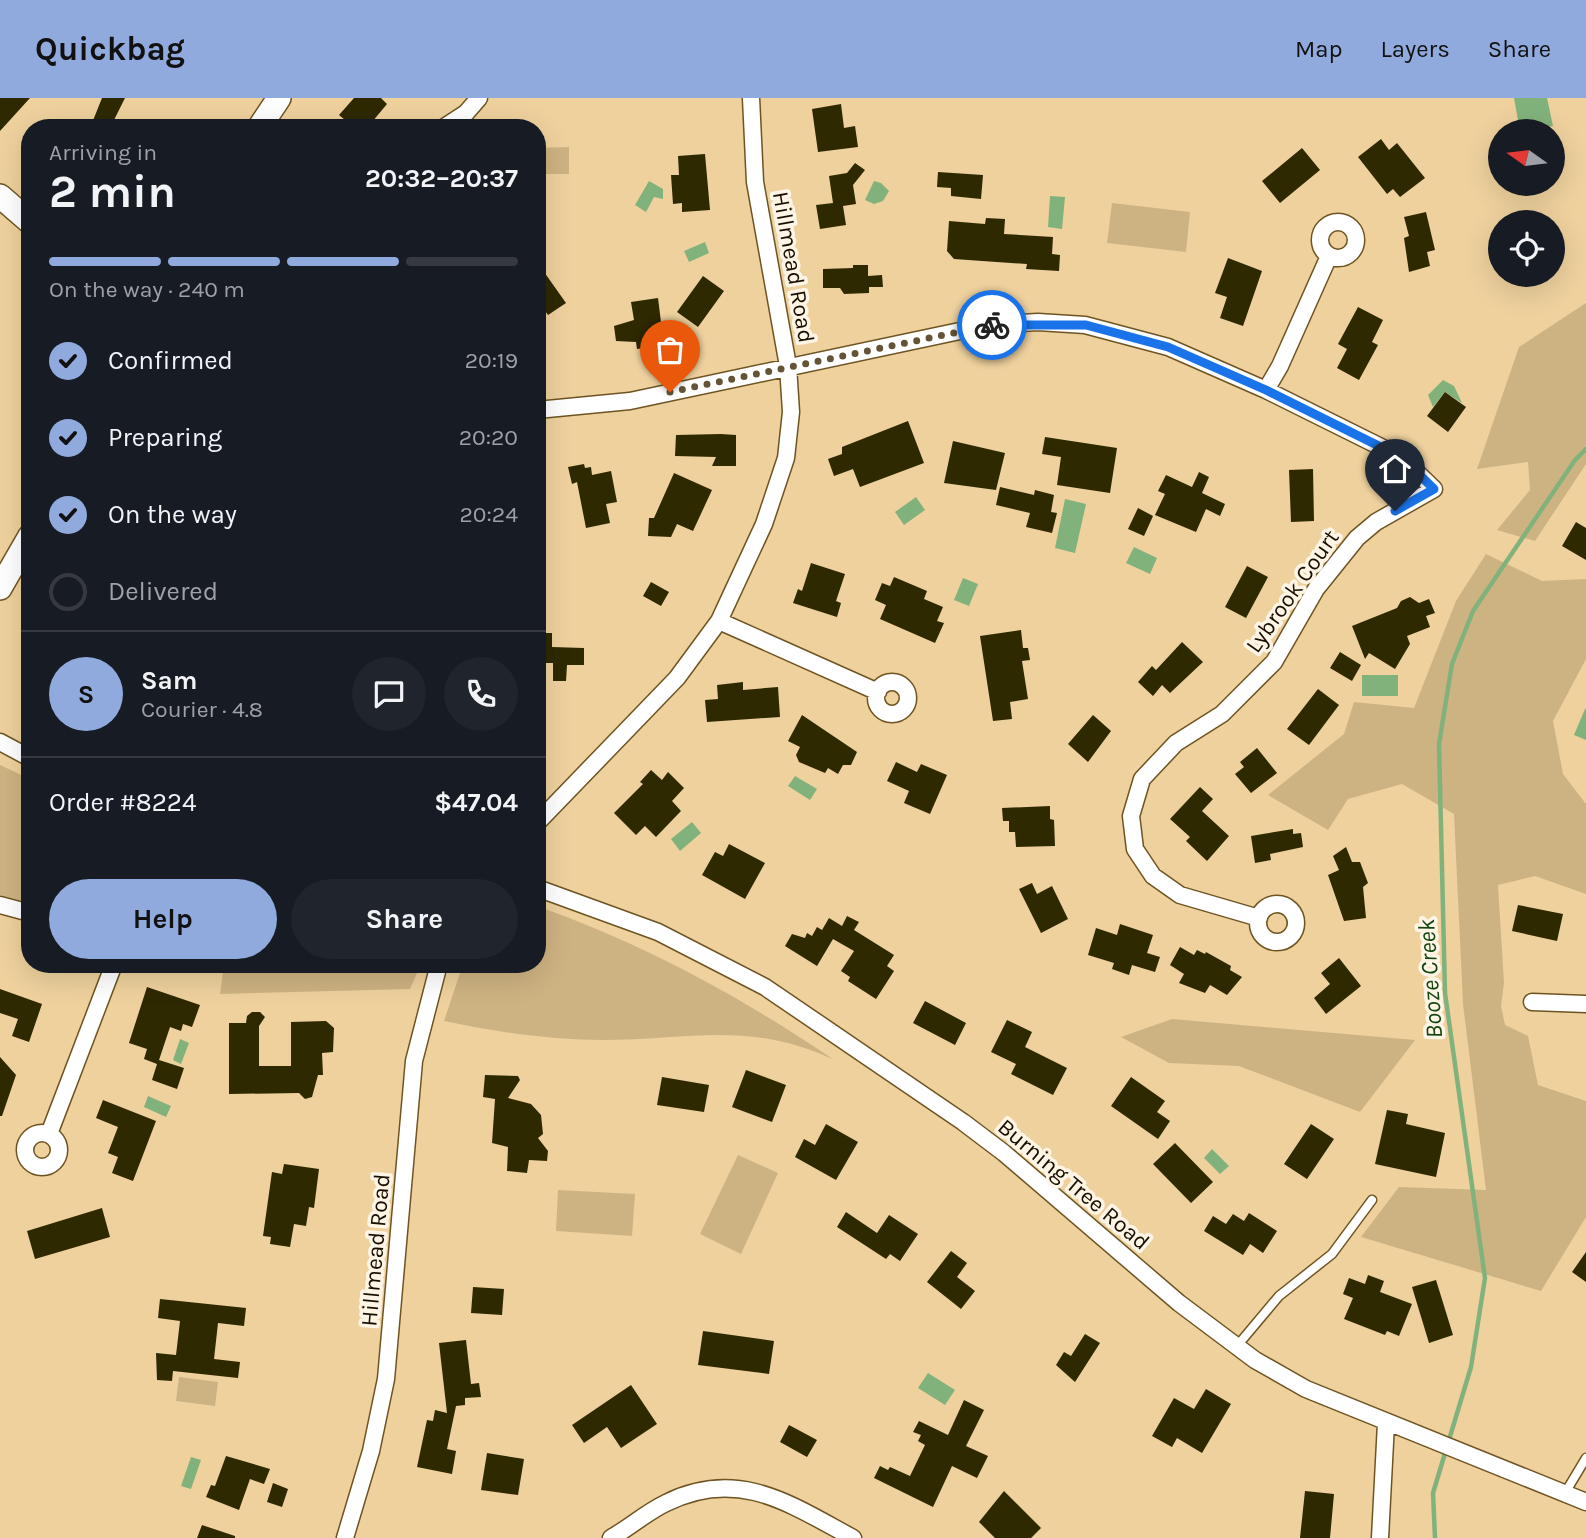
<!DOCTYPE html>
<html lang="en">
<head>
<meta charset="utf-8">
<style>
  body { margin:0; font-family:Karla,sans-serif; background:#20242c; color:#f1f3f6; height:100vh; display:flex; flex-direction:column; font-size:26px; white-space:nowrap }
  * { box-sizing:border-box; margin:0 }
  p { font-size:23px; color:#9ea1a6 }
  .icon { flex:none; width:38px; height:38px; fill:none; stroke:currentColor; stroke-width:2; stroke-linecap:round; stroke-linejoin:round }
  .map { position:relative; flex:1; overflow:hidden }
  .side { position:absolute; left:21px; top:21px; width:525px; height:854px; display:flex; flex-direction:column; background:#171b24; border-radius:28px; box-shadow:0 7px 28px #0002 }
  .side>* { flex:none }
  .needle { width:46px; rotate:284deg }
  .controls { position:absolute; left:1488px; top:21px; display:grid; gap:14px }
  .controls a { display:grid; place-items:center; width:77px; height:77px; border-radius:50%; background:#171b24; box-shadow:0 7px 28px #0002; font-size:35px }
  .pin { position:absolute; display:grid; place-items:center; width:60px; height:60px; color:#fff; margin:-72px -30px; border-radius:50% 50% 50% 0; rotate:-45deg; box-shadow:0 0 7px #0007 }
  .pin .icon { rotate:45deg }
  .courier { position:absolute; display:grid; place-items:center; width:70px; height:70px; margin:-35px; border:5px solid #1a73e8; border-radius:50%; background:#fff; color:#222; box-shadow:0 2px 9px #0007 }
  .overview em { font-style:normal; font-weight:700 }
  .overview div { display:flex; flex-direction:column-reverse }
  .overview { display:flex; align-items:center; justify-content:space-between; height:119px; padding:0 28px }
  h1 { font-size:46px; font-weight:700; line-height:52px }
  .bar { display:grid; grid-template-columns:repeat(4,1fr); gap:10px 7px; align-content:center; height:84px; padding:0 28px }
  .bar i { height:9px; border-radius:5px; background:#363941 }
  .bar .selected { background:#90aadd }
  .bar p { grid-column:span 4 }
  .line { display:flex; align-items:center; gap:18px; padding:0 28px; border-top:2px solid #363941 }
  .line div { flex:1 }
  .round { display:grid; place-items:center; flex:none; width:74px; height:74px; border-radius:37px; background:#20242c }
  ol { padding:0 28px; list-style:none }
  li { display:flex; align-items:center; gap:21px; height:77px }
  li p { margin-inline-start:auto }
  li .icon { padding:7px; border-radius:50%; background:#90aadd; color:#111; stroke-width:4 }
  li:last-child { color:#9ea1a6 }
  li i { width:38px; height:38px; border:4px solid #363941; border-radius:50% }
  .primary-button { display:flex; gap:14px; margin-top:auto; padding:14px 28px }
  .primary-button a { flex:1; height:80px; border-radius:42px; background:#90aadd; color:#111; font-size:28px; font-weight:700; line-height:80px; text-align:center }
  .primary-button a+a { background:#20242c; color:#f1f3f6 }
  header { display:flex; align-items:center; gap:42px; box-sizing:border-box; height:98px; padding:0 35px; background:#90aadd; color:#111 }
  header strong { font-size:33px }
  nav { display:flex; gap:38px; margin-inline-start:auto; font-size:24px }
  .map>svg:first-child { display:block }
</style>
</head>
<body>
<header>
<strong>Quickbag</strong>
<nav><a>Map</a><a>Layers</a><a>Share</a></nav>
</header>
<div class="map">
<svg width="1586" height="1440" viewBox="0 0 1586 1440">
  <rect width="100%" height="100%" fill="#eed19d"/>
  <path fill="#ceb382" d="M569,49V76H537V50Z
    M1112,105L1190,114L1186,154L1107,145Z
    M1586,205V366L1535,443L1497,432L1530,392L1528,364L1477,371L1519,249Z
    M1486,456L1542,483L1586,481V561L1553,623L1563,676L1586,706V796L1535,778L1498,787L1504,885L1501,908L1505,927L1528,938L1538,987L1586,1003V1119L1541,1193L1361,1139L1399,1089L1486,1092L1463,906L1454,716L1402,686L1348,701L1328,732L1268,697L1344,636L1354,604L1414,610L1456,503Z
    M0,667L30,681V805L0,797Z
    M537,808C644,846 740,898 834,962C750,922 689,942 603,942C549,942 496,934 444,923L463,866H537Z
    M224,866H421L410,891L220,896Z
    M1172,921L1415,942L1360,1014L1239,968L1169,965L1121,939Z
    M738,1057L778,1075L741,1156L700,1136Z
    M558,1092L635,1096L632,1138L556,1133Z
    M179,1279L218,1284L215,1308L176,1303Z"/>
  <path fill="#82b27c" d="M1514,0H1547L1553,28L1520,33Z
    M649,83L663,91V101L654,99L646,114L635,107Z
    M874,83L881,85L889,93L883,103L874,106L865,102Z
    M1050,98L1065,99L1062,131L1048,129Z
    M705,144L709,155L689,164L684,153Z
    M1443,282L1454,288L1462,305L1445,294L1433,309L1428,297Z
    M916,399L925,412L904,427L895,414Z
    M1065,401L1086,406L1075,455L1055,450Z
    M1134,449L1157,460L1150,476L1126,465Z
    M963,480L978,486L969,508L954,502Z
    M1362,577H1398V598H1362Z
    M1585,611H1586V642L1574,637Z
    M795,678L817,691L810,702L788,688Z
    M692,724L701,735L680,753L671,741Z
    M180,941L189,945L181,966L173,962Z
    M148,998L171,1008L166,1019L144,1009Z
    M1212,1051L1229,1068L1220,1076L1204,1060Z
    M928,1275L955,1292L945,1307L918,1290Z
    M191,1359L201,1362L191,1391L181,1388Z"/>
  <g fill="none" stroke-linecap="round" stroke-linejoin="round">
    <path stroke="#82b27c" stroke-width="4.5" d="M1435,1440L1433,1395L1471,1269L1485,1180L1445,895L1439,646L1452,566L1473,513L1575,362L1586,351"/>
  </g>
  <path fill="#2f2900" d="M0,0H30L0,33Z
    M102,0H125L110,30L92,25Z
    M354,0H381L387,6L367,30H338L345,22L339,17Z
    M841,6L844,30L855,28L858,49L818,54L812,11Z
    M1381,41L1389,52L1397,45L1425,80L1400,99L1393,91L1387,96L1358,59Z
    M1302,50L1320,72L1280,105L1262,83Z
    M705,56L710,112L682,114V105L673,106L671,77H679L678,58Z
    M855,65L865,72L853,87L856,106L843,108L846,127L820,131L816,107L833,105L829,78L847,75Z
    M938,74L983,77L981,101L951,98V90L937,89Z
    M1426,114L1435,152L1427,154L1430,168L1409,174L1404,140L1409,138L1404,119Z
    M986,120L1005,121L1004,136L1053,139L1052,156L1060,157L1059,173L1026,171L1027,166L954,161L947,153L949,123L985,126Z
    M1228,160L1262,173L1243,228L1220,220L1227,199L1215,195Z
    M537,164L566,205L548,217L537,202Z
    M853,167H868V178L882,177L883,189H869V195L844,196L840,190H823V171L853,170Z
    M703,178L724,193L698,229L677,214Z
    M658,200L663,240L650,241L651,249L637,251L636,244L616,243L614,228L634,222L631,204Z
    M1358,209L1383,222L1372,244L1378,247L1359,282L1337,270L1347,251L1338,246Z
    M1445,294L1466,309L1448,334L1427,318Z
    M908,323L924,365L860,389L853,371L834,378L828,361L842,356V349Z
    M721,336L736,337V368H712L716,359L675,358L676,337Z
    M1045,339L1117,350L1110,395L1057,387L1061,359L1042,356Z
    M953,343L1005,355L996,392L944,385Z
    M584,366L585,370L591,369L592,377L611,373L617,404L606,406L610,425L586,430L577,384L572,386L568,369Z
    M1313,371L1314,423L1291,424L1289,372Z
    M1199,374L1209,379L1202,395L1225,406L1220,418L1206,411L1196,434L1155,417L1165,396L1158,393L1166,377L1192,389Z
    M674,375L712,392L693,433L677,426L671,439L648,438L649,420H654Z
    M1000,389L1034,397L1035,392L1054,397L1051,414L1057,415L1052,435L1026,429L1030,415L996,407Z
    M1138,410L1153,418L1144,438L1128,431Z
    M1576,424L1586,430V462L1562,448Z
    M811,465L845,476L836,503L841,505L837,519L793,505L798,491L802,493Z
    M1247,468L1268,479L1246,520L1225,509Z
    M894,479L927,493L924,501L943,509L937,523L944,525L935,545L880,521L886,507L875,502L882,485L890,488Z
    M651,484L669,494L661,508L643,498Z
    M1410,499L1419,505L1429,501L1435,515L1426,518L1430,529L1407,538L1410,546L1395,571L1369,555L1365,561L1352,528L1397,510L1401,503Z
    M1021,532L1023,550H1028L1030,562L1022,563L1028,601L1010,604L1012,621L993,623L980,538Z
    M537,535H552V549L584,550V567H567L566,583H553V565H537Z
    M1182,544L1203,564L1170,595L1162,587L1153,598L1138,584L1152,568L1156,572Z
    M1340,554L1361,567L1352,583L1330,570Z
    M743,584V592L778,589L780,619L707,624L705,602L718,601L717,587Z
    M1318,591L1339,607L1309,647L1287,631Z
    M802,617L857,654L851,667H843L838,676L828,670L825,675L799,664L796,657L800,649L788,643Z
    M1093,617L1111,633L1088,664L1068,646Z
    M1257,650L1277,675L1251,695L1235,676L1244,669L1240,664Z
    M896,664L917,674L921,666L947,677L930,716L904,705L909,693L887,683Z
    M651,672L662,682L668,674L684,690L672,703L681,713L656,739L645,728L636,737L614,715L643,686L640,684Z
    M1200,689L1213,701L1202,713L1229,738L1207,763L1186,743L1190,739L1170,721Z
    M1050,708V721L1054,722L1055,748L1016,749L1015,734H1009V723H1003L1002,710Z
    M1293,731V736L1301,735L1303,749L1270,756L1271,762L1255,765L1251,738Z
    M729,746L765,765L745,801L702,777L715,754L723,758Z
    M1346,749L1352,764H1360L1368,785L1363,789L1366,820L1344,823L1328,777L1339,772L1333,758Z
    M1032,785L1037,796L1052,788L1068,821L1041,835L1019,791Z
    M1518,807L1563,816L1557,843L1512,833Z
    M847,818L859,824L854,832L894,857L887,868L894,873L876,901L848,883L850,879L841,873L854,853L833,841L817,868L785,848L792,836L805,840L807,835L812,838L817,829L822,832L829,820L842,828Z
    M1120,826L1153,837L1147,855L1160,859L1155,874L1132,867L1129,877L1112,871L1114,865L1088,857L1096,830L1117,837Z
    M1180,849L1194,857L1197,852L1205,856L1206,854L1231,868L1230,872L1242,879L1227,897L1210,887L1205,895L1179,885L1184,876L1170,867Z
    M1339,860L1361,888L1326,916L1314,900L1330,886L1321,875Z
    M147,889L200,907L192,929L183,926L181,933L170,929L159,962L184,970L177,991L152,982L157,966L144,961L147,951L129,945Z
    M0,891L42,906L29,944L12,938L18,921L0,915Z
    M925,903L966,925L955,947L913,925Z
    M252,914H260L265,919L259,928V968H291V924L326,923L334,930L333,954L322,955L323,977H318L312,999L305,1001L299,995L229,996V925H246L247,918Z
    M1007,922L1032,934L1025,949L1067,970L1053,997L1011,976L1016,966L991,954Z
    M0,959L16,977L2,1018H0Z
    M746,972L786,987L772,1024L732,1009Z
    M485,977L518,978L520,982L508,1000L531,1006L541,1017L543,1036L538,1040L548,1053L547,1063L529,1062L527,1075L507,1073L508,1049L492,1045L495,1001L483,999Z
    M662,979L709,987L704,1014L657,1007Z
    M1131,979L1165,1003L1157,1014L1170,1023L1158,1041L1111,1008Z
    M103,1002L156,1023L133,1083L112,1075L118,1059L108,1055L118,1029L96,1020Z
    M1387,1012L1408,1016L1406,1026L1445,1035L1436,1079L1375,1066Z
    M826,1026L858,1044L836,1082L795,1059L804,1041L815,1047Z
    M1311,1026L1334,1041L1307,1081L1284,1066Z
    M1175,1045L1213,1084L1191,1105L1153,1066Z
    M284,1066L319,1071L314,1110L309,1109L306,1128L294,1126L290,1149L270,1146L271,1139L263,1138L272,1074L282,1076Z
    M102,1110L110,1139L35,1161L27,1133Z
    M846,1114L877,1135L889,1117L918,1136L900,1163L890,1156L886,1161L837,1129Z
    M1249,1115L1277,1133L1263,1155L1250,1146L1243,1157L1204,1133L1213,1118L1226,1126L1233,1116L1244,1123Z
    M951,1153L967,1165L957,1179L975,1193L961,1211L927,1184Z
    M1586,1154V1184L1572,1174Z
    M1368,1177L1384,1183L1380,1194L1412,1206L1399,1238L1387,1233L1385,1237L1344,1221L1353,1200L1343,1196L1349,1180L1365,1186Z
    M1436,1182L1453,1237L1429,1245L1412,1189Z
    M473,1189L504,1191L502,1217L471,1215Z
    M160,1201L246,1210L244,1228L218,1225L214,1261L240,1264L238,1280L173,1273L172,1283L157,1282L156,1255L176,1257L180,1223L158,1220Z
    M703,1233L774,1243L769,1276L698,1267Z
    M1085,1236L1100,1245L1075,1284L1056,1267L1064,1254L1071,1258Z
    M466,1242L471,1286L479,1285L481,1299L465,1300V1307L456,1308L447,1351L456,1353L452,1376L417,1369L427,1322L433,1323L435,1312L447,1315L439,1245Z
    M631,1287L657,1326L621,1350L607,1329L584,1345L572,1327Z
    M1206,1291L1231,1306L1202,1355L1177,1340L1172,1349L1152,1338L1174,1300L1194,1311Z
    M964,1302L984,1312L966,1348L988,1358L977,1380L952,1368L933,1409L874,1380L880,1368L888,1372L890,1369L910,1378L925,1347L918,1343L921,1337L913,1334L919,1323L948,1337Z
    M789,1327L817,1342L807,1359L780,1344Z
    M487,1355L524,1361L518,1397L481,1392Z
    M226,1358L270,1371L264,1386L250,1381L239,1412L206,1399L211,1387L215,1388Z
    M273,1385L288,1391L282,1409L267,1404Z
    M1004,1393L1041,1430L1031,1440H995L979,1424Z
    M1305,1393L1334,1396L1330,1440H1300Z
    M202,1427L235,1438V1440H197Z"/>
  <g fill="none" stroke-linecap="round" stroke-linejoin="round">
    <defs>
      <path id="service" d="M1237,1248L1279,1198L1332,1156L1372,1102
        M1565,1395L1586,1360"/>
      <path id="minor" d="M443,30L466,15L479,0
        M1320 142a18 18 0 1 1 36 0a18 18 0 1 1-36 0Z
        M1266,292L1280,268L1329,158
        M537,312L630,303L988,227L1038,224L1085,227L1168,249L1266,292L1401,359L1434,391L1376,424L1357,440L1316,491L1274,564L1222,616L1176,645L1142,681L1131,718L1135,751L1153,778L1180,797L1259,820
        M719,523L878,594
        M876 600a16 16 0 1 1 32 0a16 16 0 1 1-32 0Z
        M0,644L30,660
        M537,725L677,580L719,523L764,426L786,360L791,314L788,268L755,84L751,0
        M537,790L658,834L765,889L963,1024L1004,1055L1179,1205L1255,1262L1306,1291L1586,1404
        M1258 825a19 19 0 1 1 38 0a19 19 0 1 1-38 0Z
        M0,807L30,815
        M1532,904L1586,906
        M25 1052a17 17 0 1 1 34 0a17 17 0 1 1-34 0Z
        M49,1036L114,866
        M345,1440L371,1353L386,1281L414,963L439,866
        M611,1440C630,1429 647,1414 666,1405C738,1369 790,1406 853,1440
        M1380,1440L1386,1325"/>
      <path id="secondary" d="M259,30L279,0
        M0,98L30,124
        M0,490L30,438"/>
    </defs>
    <use href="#service" stroke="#6e5422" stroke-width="11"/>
    <use href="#minor" stroke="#6e5422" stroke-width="19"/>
    <use href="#secondary" stroke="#6e5422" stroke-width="26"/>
    <use href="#service" stroke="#fff" stroke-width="8"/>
    <use href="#minor" stroke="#fff" stroke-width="16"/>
    <use href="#secondary" stroke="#fff" stroke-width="23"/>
  </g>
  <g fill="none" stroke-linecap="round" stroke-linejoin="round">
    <path stroke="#645337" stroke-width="7" stroke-dasharray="0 12.6" d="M670,294L992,227"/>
    <path stroke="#1a73e8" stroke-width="9" d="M992,227H1086L1168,249L1266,292L1401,359L1434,391L1395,413"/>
  </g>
  <g text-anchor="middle" stroke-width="7" stroke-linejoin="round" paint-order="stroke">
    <g font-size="23" fill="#190f00" stroke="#fef5e6">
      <text transform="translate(794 169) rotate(80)" y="8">Hillmead Road</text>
      <text transform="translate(1292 493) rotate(-55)" y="8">Lybrook Court</text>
      <text transform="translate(1074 1086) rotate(40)" y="8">Burning Tree Road</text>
      <text transform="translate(375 1152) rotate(-85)" y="8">Hillmead Road</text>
    </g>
    <g font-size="24" font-style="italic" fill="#13450f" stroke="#fef5e6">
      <text transform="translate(1430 881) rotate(-94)" y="8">Booze Creek</text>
    </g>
  </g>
</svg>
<div class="controls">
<a><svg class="needle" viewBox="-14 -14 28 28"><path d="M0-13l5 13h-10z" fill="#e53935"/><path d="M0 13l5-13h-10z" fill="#9ea1a6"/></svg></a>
<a><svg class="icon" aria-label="locate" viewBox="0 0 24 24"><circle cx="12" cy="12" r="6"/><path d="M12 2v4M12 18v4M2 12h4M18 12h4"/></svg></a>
</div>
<div class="pin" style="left:670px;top:294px;background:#ea580c"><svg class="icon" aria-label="bag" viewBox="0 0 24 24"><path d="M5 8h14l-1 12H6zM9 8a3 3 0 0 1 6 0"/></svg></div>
<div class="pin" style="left:1395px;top:413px;background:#1f2937"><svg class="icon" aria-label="home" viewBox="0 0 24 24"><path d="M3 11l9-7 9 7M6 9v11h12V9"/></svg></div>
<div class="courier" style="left:992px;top:227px"><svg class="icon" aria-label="bike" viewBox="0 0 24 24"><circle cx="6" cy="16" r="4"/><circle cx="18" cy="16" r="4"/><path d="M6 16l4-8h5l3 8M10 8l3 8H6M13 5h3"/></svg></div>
<section class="side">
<div class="overview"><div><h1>2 min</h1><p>Arriving in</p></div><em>20:32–20:37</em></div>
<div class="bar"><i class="selected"></i><i class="selected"></i><i class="selected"></i><i></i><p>On the way · 240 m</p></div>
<ol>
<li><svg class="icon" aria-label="check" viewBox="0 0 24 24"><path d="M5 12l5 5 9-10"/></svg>Confirmed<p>20:19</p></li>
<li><svg class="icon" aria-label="check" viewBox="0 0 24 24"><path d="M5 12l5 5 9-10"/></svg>Preparing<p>20:20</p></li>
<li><svg class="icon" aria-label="check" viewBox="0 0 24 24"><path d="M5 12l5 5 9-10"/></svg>On the way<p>20:24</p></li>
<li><i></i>Delivered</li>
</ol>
<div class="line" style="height:126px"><b class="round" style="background:#90aadd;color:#111">S</b><div><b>Sam</b><p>Courier · 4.8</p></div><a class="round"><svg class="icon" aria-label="chat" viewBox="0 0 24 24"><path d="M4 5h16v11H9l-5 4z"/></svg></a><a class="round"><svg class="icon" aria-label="phone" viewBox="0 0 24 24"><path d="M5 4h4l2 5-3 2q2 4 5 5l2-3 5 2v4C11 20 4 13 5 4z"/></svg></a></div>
<div class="line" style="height:91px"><div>Order #8224</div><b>$47.04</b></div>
<div class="primary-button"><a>Help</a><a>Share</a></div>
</section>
</div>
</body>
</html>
